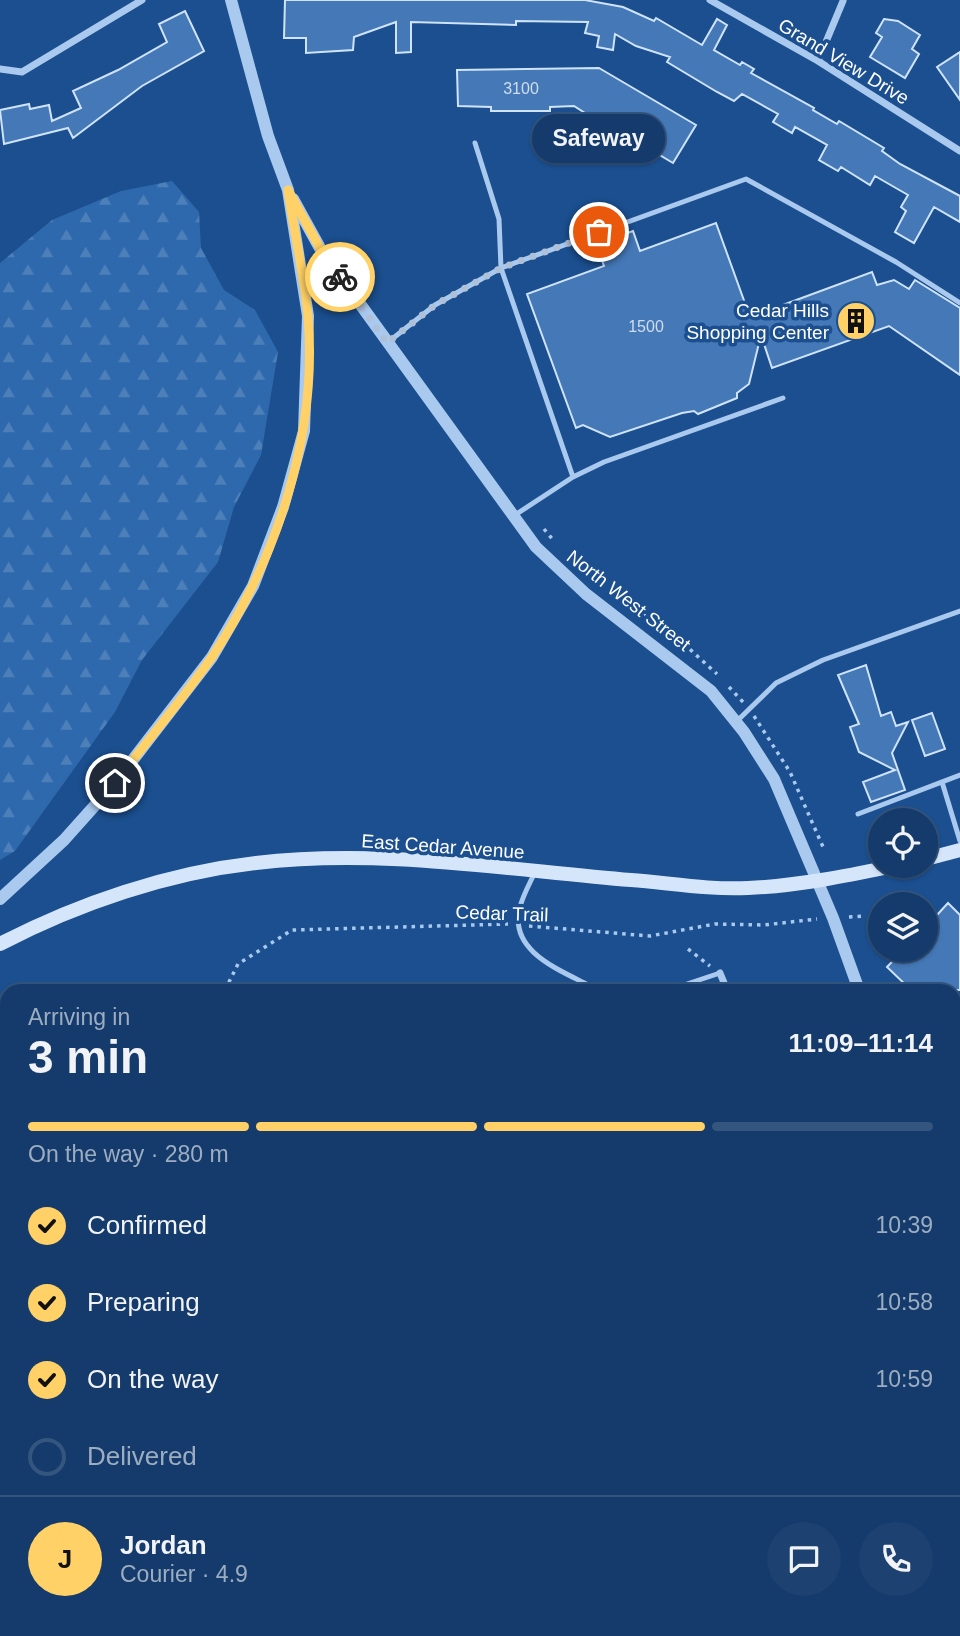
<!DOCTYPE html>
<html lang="en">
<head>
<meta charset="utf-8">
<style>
  body { margin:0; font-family:Arial,sans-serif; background:#1d4271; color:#f1f3f6; height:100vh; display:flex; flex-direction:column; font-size:26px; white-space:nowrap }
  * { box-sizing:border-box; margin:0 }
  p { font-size:23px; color:#9dadc1 }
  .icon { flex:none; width:38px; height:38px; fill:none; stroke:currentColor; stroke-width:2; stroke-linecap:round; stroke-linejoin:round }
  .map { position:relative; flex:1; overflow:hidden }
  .side { position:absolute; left:0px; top:984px; width:961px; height:653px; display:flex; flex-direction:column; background:#143b6b; border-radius:21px 21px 0 0; box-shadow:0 2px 5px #0004,0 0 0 2px #33557e }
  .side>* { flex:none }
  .fabs { position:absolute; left:868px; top:808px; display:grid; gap:14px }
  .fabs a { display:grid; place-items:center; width:70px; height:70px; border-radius:50%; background:#143b6b; box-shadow:0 2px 5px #0004,0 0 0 2px #33557e; font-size:35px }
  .pin { position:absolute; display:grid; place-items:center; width:60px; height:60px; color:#fff; margin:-30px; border:4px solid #fff; border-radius:50%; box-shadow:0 2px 7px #0007 }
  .courier { position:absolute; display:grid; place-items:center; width:70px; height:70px; margin:-35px; border:5px solid #ffd166; border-radius:50%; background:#fff; color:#222; box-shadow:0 2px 9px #0007 }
  .bubble { position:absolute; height:49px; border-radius:24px; background:#143b6b; box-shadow:0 2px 5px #0004,0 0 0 2px #33557e; font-size:23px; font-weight:600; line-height:49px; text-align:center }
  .summary em { font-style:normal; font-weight:600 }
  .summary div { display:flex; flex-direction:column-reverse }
  .summary { display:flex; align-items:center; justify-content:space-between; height:119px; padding:0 28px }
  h1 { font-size:46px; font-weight:600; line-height:52px }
  .bar { display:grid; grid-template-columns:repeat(4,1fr); gap:10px 7px; align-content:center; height:84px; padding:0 28px }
  .bar i { height:9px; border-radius:5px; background:#33557e }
  .bar .active { background:#ffd166 }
  .bar p { grid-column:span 4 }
  .line { display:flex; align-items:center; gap:18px; padding:0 28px; border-top:2px solid #33557e }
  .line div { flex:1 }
  .round { display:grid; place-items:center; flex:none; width:74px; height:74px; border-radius:37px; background:#1d4271 }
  ol { padding:0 28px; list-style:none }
  li { display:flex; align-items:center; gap:21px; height:77px }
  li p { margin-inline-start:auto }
  li .icon { padding:7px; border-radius:50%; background:#ffd166; color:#111; stroke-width:4 }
  li:last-child { color:#9dadc1 }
  li i { width:38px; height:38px; border:4px solid #33557e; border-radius:50% }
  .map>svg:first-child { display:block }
</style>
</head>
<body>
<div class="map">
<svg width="960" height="1636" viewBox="0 0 960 1636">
  <defs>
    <pattern id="forest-firs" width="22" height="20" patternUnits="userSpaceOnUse" patternTransform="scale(1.75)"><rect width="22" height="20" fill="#2e69ad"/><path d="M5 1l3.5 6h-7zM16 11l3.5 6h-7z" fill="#4d80b9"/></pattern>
  </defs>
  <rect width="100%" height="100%" fill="#1b4f8f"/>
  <path fill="#2e69ad" d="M7,1262V1555L0,1557V1265Z
    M7,1601V1629H130L132,1636H0V1604Z"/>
  <path fill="url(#forest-firs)" d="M172,181L199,212L201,248L224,290L255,310L278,352L261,455L234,507L218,562L142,660L115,712L15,851L0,860V263L52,220L121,191Z"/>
  <path fill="#4478b7" stroke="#cfe3fa" stroke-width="2" d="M285,0H585L623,7L654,21L656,18L702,45L717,19L727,25L714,50L740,65L742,62L754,69L751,73L814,108L813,110L837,124L839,121L884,148L882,151L900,164L960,196V222L934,207L914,243L895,232L906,211L901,207L908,195L875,176L870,185L841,167L838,171L819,160L827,145L795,127L792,133L773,122L778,114L742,94L734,101L717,92L667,62L670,57L636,46L615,34L613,50L597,47L599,36L585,33L588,22L516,21V25L411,22V52L396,53V22L354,37L353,50L306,53V38H284Z
    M185,11L204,51L142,86L73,138L68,128L4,144L0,110L29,104L30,109L49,105L52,121L81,108L73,91L118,70L167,42L159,24Z
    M884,19L898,21L920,35L912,49L919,54L905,78L870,57L882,37L876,33Z
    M960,52V100L937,67Z
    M599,68L696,125L673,163L651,150L649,154L574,106L550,107V111H491V107L458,106L457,70Z
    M716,223L750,317L872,272L877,285L894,280L909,289L915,280L960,308V375L889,326L772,368L761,335L749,384L737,393V398L698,414L694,411L682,413L610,437L583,425L576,428L527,294L604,266L596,244L633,231L640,251Z
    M866,665L881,716L891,712L896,726L908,722L892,753L905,790L871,802L863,782L895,770L859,752L850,727L859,724L838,675Z
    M932,713L945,749L925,756L912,720Z
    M948,903L960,915V990H911L887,967L903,950H926V927Z"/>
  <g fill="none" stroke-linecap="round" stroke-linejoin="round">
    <path stroke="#a9c9ee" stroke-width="3.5" stroke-dasharray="3.5 5" stroke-linecap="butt" d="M544,529L554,541
      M601,584L683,643L717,674
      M729,687L743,702
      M754,716L790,772L823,847
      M849,917L865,916
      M529,926L650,936L715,924L764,925L817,919
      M688,949L710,966
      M225,990L238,964L292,930L508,924
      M0,1182L7,1179"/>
    <path stroke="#a9c9ee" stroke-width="5" d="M475,143L499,219L501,268L573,477
      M387,343L435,305L501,268L746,179L896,262L960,303
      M515,515L573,477L604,462L783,398
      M736,722L776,683L823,660L960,611
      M942,782L960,841
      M858,814L960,775
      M535,872C530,883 523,895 520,907C507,954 566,972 598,990
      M669,990L720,973
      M513,1629L516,1636"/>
    <path stroke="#a9c9ee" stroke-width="7" d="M710,0L818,61L960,151
      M818,61L843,1
      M0,69L22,72L142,0
      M720,973L727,990
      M954,1431L960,1429
      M954,1588L960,1604"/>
    <path stroke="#a9c9ee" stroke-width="12" d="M293,199L321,250L536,547L586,594L711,691L744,732L774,779L833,918L859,990
      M0,899L64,840L115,783L212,657L253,586L283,507L304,431L308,316L288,190L268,136L231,0
      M954,1119L960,1126"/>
    <path stroke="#d6e6fa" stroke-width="14" d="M926,859L960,850
      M0,944C79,903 168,873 256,863C380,848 508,870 631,880C670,883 709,890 748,888C797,886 846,876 894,866"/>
  </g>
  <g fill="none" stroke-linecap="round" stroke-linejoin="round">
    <path stroke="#afc1d8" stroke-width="7" stroke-dasharray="0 12.6" d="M340,277L387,343L435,305L501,268L599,232"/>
    <path stroke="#ffd166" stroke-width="9" d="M115,783C147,741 182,700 212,657C277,559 318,434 308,316C304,274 294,231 288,190L321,250L340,277"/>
  </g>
  <defs>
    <symbol id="building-disc" viewBox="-11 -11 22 22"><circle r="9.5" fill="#ffd166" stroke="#1b4f8f"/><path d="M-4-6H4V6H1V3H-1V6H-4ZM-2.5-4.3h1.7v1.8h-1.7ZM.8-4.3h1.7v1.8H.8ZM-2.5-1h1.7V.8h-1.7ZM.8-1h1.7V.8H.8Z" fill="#111"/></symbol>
  </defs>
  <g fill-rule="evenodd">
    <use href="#building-disc" x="834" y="299" width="44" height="44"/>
  </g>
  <g text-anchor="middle" stroke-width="7" stroke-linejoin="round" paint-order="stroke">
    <g font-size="16" fill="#d0dded">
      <text x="521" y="94">3100</text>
      <text x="646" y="332">1500</text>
    </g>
    <g font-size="19" fill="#fff" stroke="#1b4f8f">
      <text transform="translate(844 61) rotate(31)" y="7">Grand View Drive</text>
      <text transform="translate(629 600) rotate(38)" y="7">North West Street</text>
      <text transform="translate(443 846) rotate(4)" y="7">East Cedar Avenue</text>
      <text transform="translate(502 913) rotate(2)" y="7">Cedar Trail</text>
    </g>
    <g font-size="19" fill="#fff" stroke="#1b4f8f" text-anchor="end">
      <text x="829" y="317">Cedar Hills<tspan x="829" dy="22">Shopping Center</tspan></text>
    </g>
  </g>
</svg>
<div class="fabs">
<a><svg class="icon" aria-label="locate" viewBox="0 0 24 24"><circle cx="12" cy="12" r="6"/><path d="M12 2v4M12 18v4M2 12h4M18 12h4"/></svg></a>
<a><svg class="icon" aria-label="layers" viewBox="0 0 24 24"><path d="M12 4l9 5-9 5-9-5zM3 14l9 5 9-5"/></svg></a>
</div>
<div class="pin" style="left:599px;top:232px;background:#ea580c"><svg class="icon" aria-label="bag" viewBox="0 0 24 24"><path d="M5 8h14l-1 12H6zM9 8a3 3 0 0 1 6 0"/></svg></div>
<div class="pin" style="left:115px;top:783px;background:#1f2937"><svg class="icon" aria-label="home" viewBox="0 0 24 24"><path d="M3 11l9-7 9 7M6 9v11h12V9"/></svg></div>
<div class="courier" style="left:340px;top:277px"><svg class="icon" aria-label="bike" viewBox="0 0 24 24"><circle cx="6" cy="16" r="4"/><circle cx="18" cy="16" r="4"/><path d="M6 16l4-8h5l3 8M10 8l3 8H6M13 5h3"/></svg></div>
<div class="bubble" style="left:532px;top:114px;width:133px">Safeway</div>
<section class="side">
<div class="summary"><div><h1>3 min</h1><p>Arriving in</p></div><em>11:09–11:14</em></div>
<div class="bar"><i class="active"></i><i class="active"></i><i class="active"></i><i></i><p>On the way · 280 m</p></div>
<ol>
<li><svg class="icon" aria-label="check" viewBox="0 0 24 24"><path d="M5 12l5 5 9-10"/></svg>Confirmed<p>10:39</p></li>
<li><svg class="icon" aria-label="check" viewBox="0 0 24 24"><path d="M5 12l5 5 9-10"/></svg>Preparing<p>10:58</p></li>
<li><svg class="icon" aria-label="check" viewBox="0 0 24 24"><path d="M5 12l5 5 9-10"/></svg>On the way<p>10:59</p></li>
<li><i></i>Delivered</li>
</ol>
<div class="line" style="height:126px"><b class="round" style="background:#ffd166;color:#111">J</b><div><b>Jordan</b><p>Courier · 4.9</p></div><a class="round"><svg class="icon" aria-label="chat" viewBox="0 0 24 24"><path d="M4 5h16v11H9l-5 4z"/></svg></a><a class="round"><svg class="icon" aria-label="phone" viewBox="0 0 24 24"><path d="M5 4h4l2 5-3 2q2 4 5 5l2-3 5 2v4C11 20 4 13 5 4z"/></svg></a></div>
</section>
</div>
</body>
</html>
